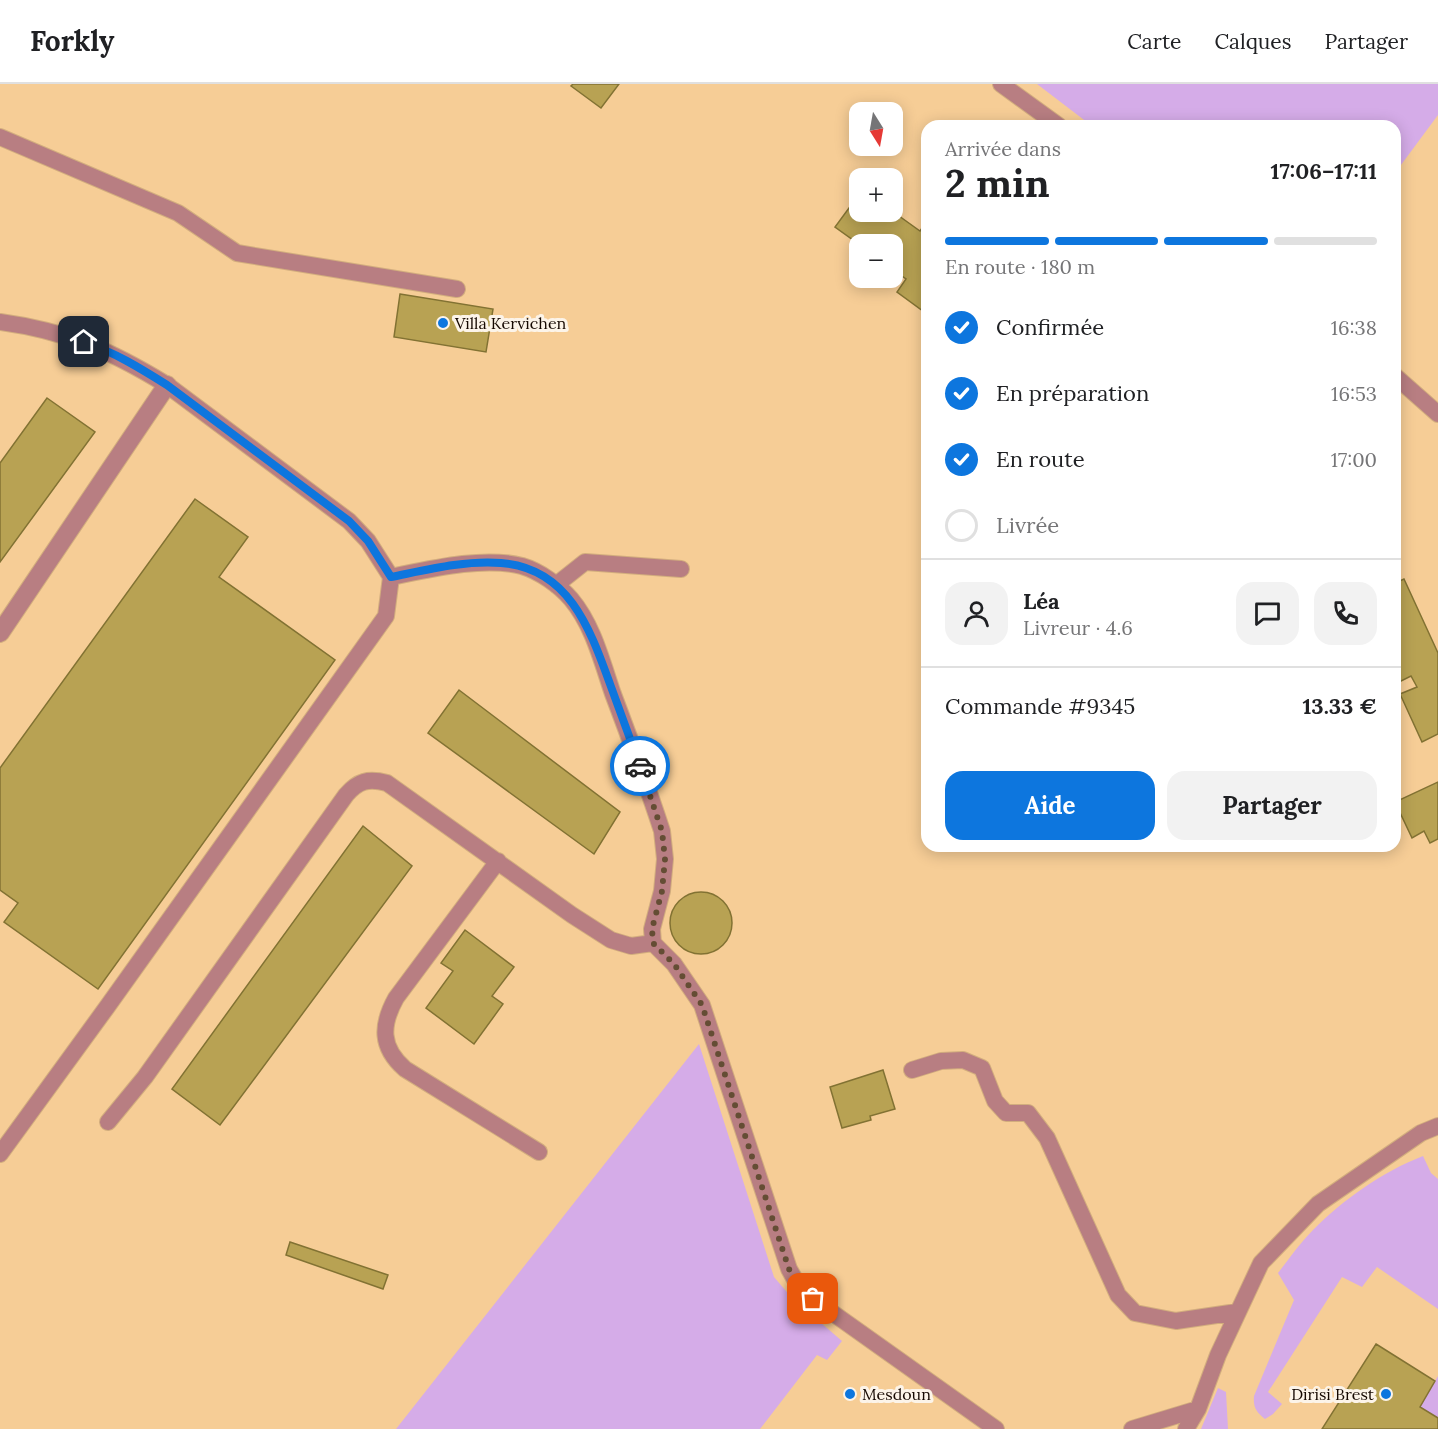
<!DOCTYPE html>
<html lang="fr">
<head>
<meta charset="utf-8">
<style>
  body { margin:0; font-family:Lora,serif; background:#f2f2f2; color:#202124; height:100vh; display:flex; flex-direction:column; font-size:22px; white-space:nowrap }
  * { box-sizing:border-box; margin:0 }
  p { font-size:20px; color:#757577 }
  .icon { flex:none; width:33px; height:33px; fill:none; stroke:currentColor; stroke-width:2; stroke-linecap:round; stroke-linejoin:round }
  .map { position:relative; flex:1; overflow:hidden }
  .details { position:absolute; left:921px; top:36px; width:480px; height:732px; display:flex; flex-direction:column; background:#fff; border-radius:18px; box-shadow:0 3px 15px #0003 }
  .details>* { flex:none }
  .needle { width:39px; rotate:169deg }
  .tools { position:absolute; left:849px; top:18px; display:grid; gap:12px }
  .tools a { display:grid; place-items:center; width:54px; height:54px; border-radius:12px; background:#fff; box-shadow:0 3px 15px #0003; font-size:30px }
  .pin { position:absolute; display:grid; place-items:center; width:51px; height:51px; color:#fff; margin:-26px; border-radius:12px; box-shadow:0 3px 9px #0006 }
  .courier { position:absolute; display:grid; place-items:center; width:60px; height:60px; margin:-30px; border:4px solid #0d76de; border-radius:50%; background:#fff; color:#222; box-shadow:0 2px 8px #0007 }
  .overview em { font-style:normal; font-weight:800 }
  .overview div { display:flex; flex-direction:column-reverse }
  .overview { display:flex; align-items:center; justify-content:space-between; height:102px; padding:0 24px }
  h1 { font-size:39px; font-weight:800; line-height:45px }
  .bar { display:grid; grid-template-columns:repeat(4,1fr); gap:9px 6px; align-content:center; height:72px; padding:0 24px }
  .bar i { height:8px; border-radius:4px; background:#e0e0e0 }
  .bar .active { background:#0d76de }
  .bar p { grid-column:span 4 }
  .line { display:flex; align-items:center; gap:15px; padding:0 24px; border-top:2px solid #e0e0e0 }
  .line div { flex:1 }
  .round { display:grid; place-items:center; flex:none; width:63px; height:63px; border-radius:18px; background:#f2f2f2 }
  ol { padding:0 24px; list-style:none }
  li { display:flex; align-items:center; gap:18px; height:66px }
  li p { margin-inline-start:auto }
  li .icon { padding:6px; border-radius:50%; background:#0d76de; color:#fff; stroke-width:4 }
  li:last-child { color:#757577 }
  li i { width:33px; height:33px; border:3px solid #e0e0e0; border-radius:50% }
  .cta { display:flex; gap:12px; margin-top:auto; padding:12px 24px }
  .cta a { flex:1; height:69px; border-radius:18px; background:#0d76de; color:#fff; font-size:24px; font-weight:800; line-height:69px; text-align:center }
  .cta a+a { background:#f2f2f2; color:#202124 }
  header { display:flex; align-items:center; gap:36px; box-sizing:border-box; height:84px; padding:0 30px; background:#fff; border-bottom:2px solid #e0e0e0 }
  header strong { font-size:28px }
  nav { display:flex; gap:33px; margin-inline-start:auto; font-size:21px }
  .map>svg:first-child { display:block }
</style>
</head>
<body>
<header>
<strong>Forkly</strong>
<nav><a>Carte</a><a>Calques</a><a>Partager</a></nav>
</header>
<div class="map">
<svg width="1438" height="1345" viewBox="0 0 1438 1345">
  <rect width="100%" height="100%" fill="#f6cd96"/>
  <path fill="#d5ace8" d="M1037,0H1438V31L1395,89V42H1092Z
    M699,960L774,1193L792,1214L842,1257L827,1276L817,1271L760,1345H396Z
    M1423,1072L1431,1089L1438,1095V1225L1377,1183L1362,1203L1342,1193L1268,1308L1282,1320L1273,1330L1265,1335C1256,1328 1253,1323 1254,1312L1294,1216L1278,1189C1289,1175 1300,1159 1313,1146C1344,1115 1382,1088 1423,1072Z
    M1438,1292V1334L1420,1323Z
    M1218,1304L1226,1308L1228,1345H1201Z"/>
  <path fill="#b8a253" stroke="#827233" stroke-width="1.5" d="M573,0H619L601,24L571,2Z
    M860,109V128L892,127L920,147L927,137V230L897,208L906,195L892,185V160L860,161L835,143Z
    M400,210L493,225L486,268L394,253Z
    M47,314L95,348L0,478V379Z
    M195,415L248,453L219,493L335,576L98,905L4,838L18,819L0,806V684Z
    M1404,495L1438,569V650L1422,658L1400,610L1417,603L1411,592L1395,600V499Z
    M459,606L620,728L594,770L428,649Z
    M1438,698V755L1430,759L1424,747L1412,754L1395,718Z
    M363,742L412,782L220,1041L172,1005Z
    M670 839a31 31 0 1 1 62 0a31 31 0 1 1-62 0Z
    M465,846L514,883L492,912L503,920L474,960L426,924L453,887L441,879Z
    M883,986L895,1025L870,1032L871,1036L842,1044L830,1003Z
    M290,1158L388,1191L383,1205L286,1171Z
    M1376,1260L1435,1297L1420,1323L1438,1334V1345H1322Z"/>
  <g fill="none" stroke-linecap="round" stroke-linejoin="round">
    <defs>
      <path id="lane" d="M1001,0L1059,42
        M0,53L178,129L237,169L457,205
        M0,238C66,247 110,266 167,301L349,437L368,457L391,493L386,532L107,923L0,1070
        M1395,292L1438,330
        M391,493C430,485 483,472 522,482C539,487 559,501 571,515C593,541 602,578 613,610C630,655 647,701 662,747L665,775L662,807L652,845L653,859L674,880L702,921L789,1185L798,1201L813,1215L996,1345
        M556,501L585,478L681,485
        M498,777L396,914C381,941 380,963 405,985L539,1068
        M912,986L941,977L963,976L982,984L995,1017L1006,1029H1028L1047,1054L1118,1211L1135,1229L1176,1237L1237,1228
        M108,1038L145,993L346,711C358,697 368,694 387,699L572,831L611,856L631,862L653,859
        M1132,1345L1198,1325
        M1186,1345L1198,1325L1218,1271L1261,1179L1318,1120L1421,1049L1438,1042"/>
      <path id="street" d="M0,549L167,301"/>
    </defs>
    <use href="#lane" stroke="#d2ad7e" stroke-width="18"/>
    <use href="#street" stroke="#d2ad7e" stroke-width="20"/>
    <use href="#lane" stroke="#b87e82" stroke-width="16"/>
    <use href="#street" stroke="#b87e82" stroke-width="18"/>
  </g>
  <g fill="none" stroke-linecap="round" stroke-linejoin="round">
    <path stroke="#644d34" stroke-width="6" stroke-dasharray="0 10.8" d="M640,682L662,747L665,775L662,807L652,845L653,859L674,880L702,921L789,1185L798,1201L813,1215"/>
    <path stroke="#0d76de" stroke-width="8" d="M84,258C114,268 140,284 167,301L349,437L368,457L391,493C426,486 465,476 501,479C569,484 590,545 610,600C620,627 630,655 640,682"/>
  </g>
  <g fill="#0d76de" stroke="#fcf4e9" stroke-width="2">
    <circle cx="443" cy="239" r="6"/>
    <circle cx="850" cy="1310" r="6"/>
    <circle cx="1386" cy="1310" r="6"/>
  </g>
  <g text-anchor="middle" stroke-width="6" stroke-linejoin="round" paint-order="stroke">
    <g font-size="16" fill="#150800" stroke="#fcf4e9" text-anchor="start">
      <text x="455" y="245">Villa Kervichen</text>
      <text x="862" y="1316">Mesdoun</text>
      <text x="1374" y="1316" text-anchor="end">Dirisi Brest</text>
    </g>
  </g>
</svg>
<div class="tools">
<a><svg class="needle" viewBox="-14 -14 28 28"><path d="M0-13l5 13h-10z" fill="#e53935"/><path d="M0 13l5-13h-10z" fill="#757577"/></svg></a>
<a>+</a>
<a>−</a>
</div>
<div class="pin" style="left:813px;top:1215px;background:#ea580c"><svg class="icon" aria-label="bag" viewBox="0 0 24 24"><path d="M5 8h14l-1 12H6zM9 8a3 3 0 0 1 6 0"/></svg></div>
<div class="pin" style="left:84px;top:258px;background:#1f2937"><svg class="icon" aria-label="home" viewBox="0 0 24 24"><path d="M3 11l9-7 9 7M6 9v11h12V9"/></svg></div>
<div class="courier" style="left:640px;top:682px"><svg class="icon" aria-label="car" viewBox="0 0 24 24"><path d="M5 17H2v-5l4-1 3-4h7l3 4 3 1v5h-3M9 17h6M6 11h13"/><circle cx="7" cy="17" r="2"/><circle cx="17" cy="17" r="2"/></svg></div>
<section class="details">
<div class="overview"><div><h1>2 min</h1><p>Arrivée dans</p></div><em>17:06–17:11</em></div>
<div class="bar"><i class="active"></i><i class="active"></i><i class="active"></i><i></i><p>En route · 180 m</p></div>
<ol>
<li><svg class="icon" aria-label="check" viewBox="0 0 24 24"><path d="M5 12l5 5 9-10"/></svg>Confirmée<p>16:38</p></li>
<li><svg class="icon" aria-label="check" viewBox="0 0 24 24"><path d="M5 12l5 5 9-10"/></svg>En préparation<p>16:53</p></li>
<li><svg class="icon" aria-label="check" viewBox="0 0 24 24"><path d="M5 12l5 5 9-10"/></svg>En route<p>17:00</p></li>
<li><i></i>Livrée</li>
</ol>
<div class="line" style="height:108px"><a class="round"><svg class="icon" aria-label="person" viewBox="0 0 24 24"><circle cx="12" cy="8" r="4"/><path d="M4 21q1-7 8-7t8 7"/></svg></a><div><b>Léa</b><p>Livreur · 4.6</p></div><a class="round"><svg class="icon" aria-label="chat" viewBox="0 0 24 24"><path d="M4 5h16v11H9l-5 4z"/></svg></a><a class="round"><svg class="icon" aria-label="phone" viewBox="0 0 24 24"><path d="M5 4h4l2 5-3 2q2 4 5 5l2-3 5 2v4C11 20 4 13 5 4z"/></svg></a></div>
<div class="line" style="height:78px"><div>Commande #9345</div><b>13.33 €</b></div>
<div class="cta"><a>Aide</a><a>Partager</a></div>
</section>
</div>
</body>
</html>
